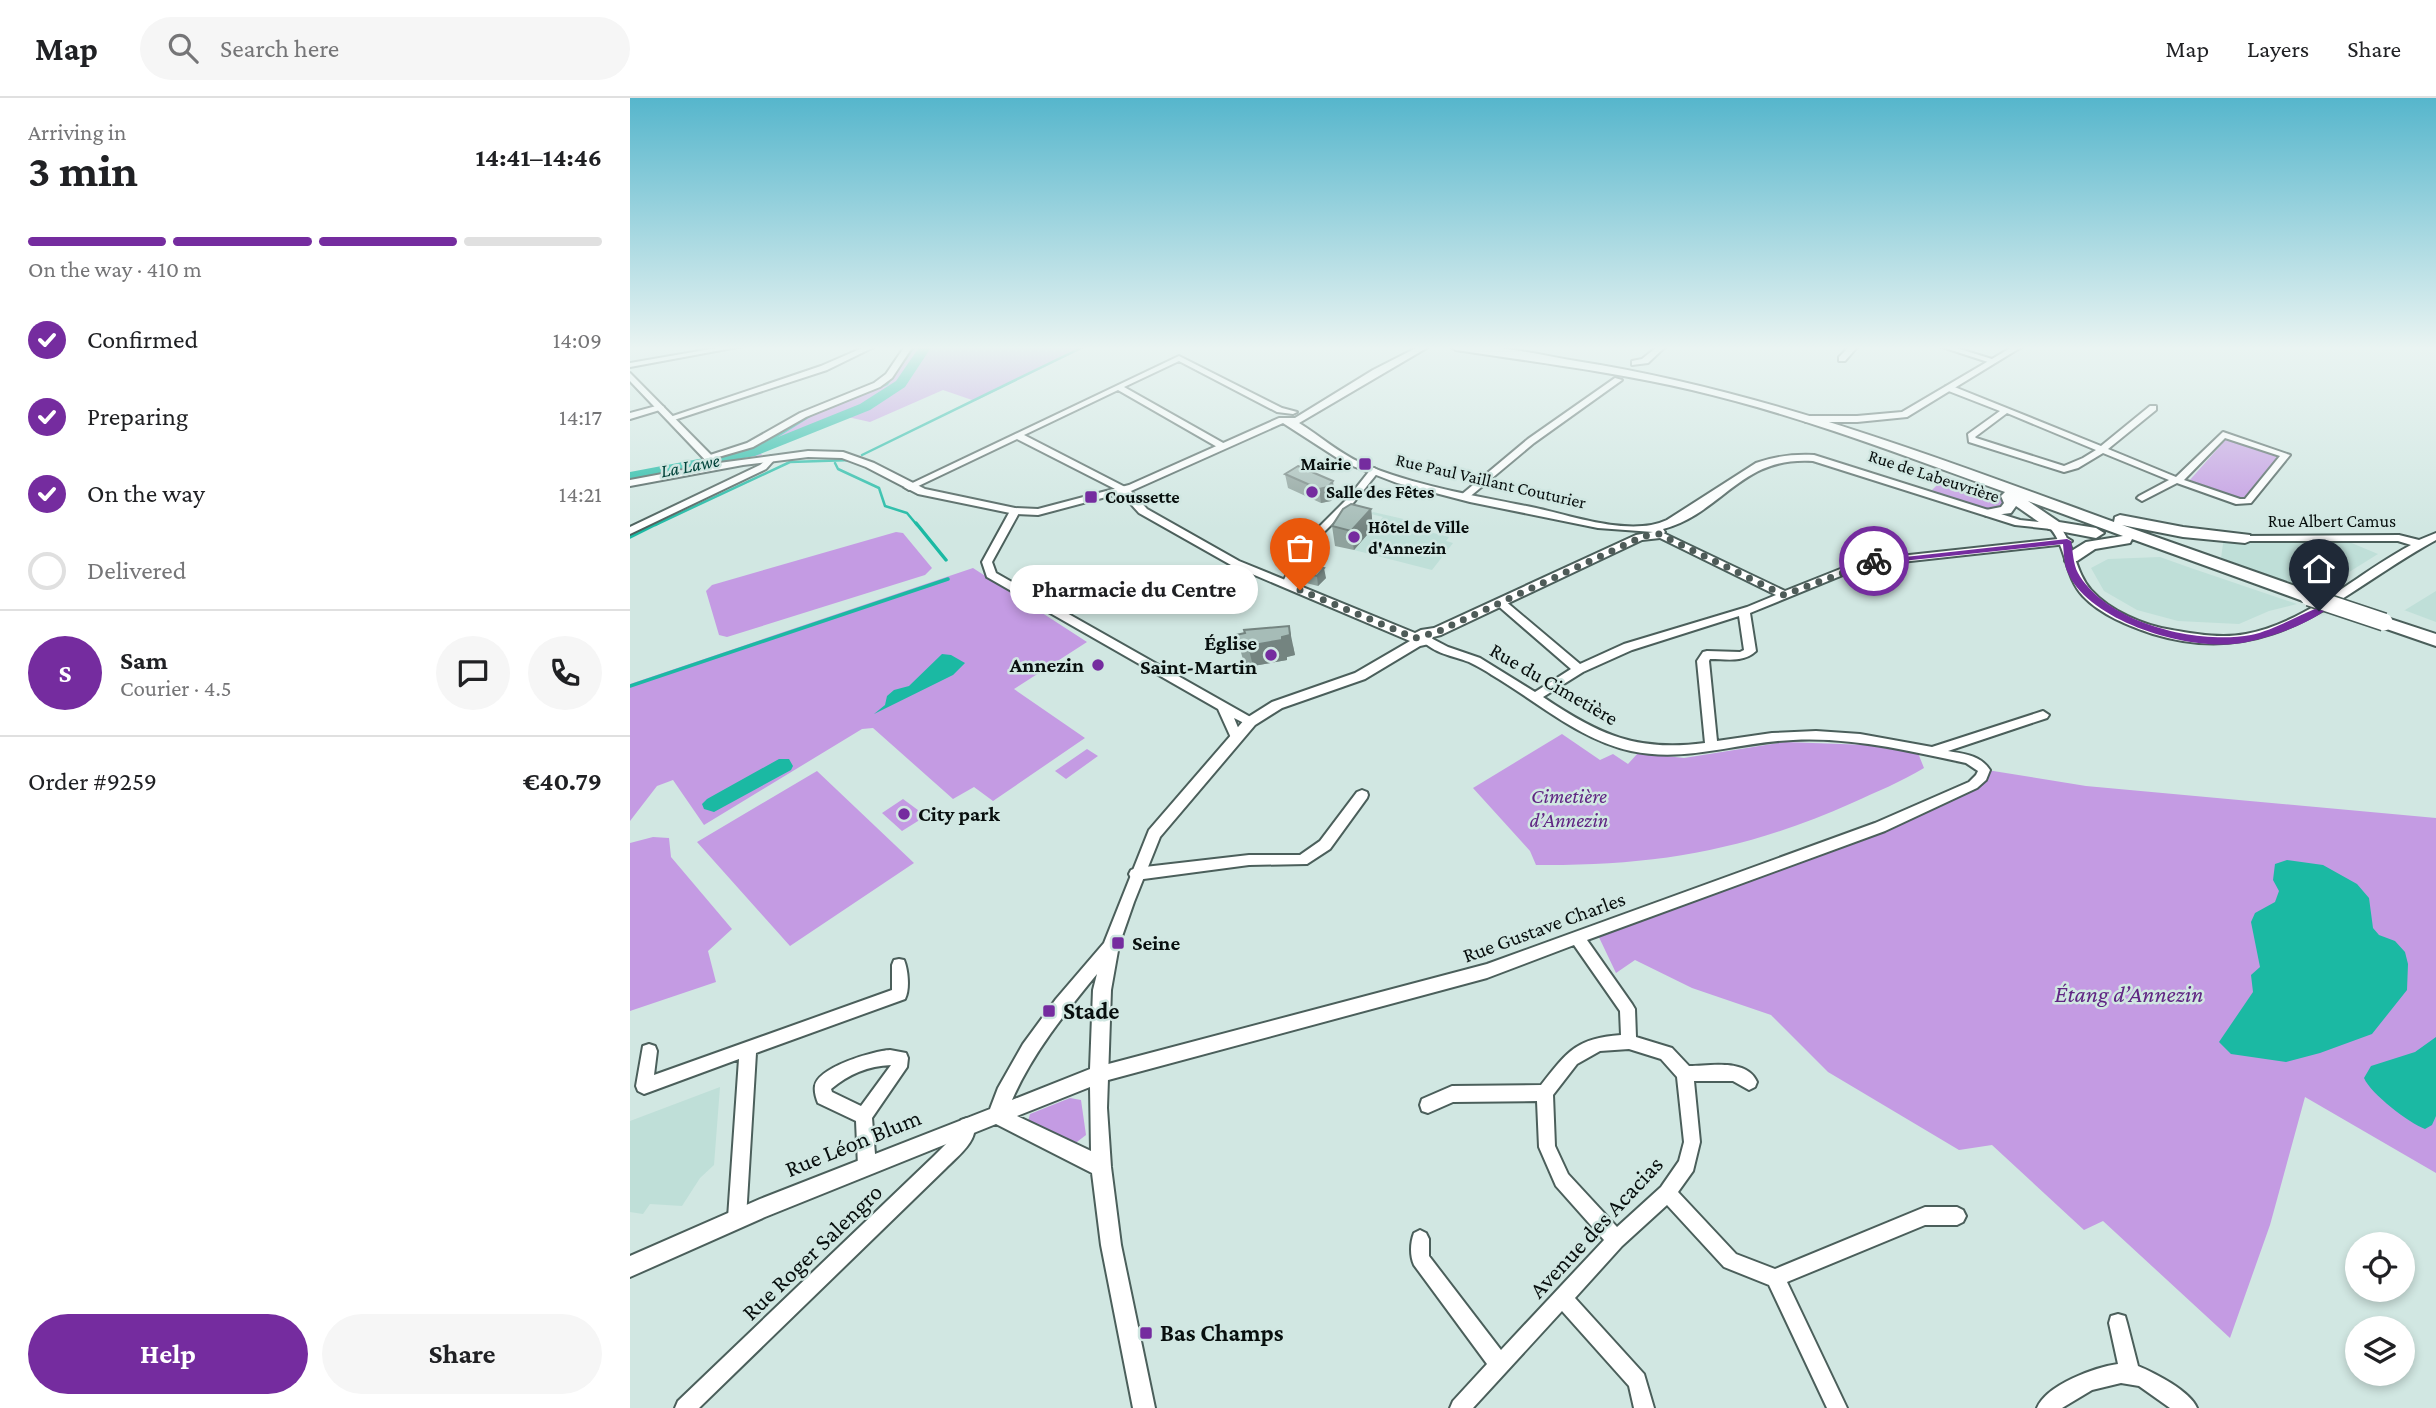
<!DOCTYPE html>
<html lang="en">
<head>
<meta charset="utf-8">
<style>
  body { margin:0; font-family:"Crimson Pro",serif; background:#f6f6f6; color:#202124; height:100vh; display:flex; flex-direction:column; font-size:26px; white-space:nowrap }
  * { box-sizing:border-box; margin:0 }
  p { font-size:23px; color:#757577 }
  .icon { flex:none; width:38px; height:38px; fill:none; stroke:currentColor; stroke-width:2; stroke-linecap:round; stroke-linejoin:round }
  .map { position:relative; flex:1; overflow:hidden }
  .panel { display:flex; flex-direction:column; background:#fff; width:630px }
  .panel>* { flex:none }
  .controls { position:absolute; left:1715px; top:1134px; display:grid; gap:14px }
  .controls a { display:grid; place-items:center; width:70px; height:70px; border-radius:50%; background:#fff; box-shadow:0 4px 10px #0003; font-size:35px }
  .pin { position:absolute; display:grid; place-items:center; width:60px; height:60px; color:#fff; margin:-72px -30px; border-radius:50% 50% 50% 0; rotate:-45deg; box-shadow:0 0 7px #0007 }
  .pin .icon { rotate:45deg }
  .courier { position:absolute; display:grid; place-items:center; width:70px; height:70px; margin:-35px; border:5px solid #752c9f; border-radius:50%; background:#fff; color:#222; box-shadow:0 2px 9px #0007 }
  .bubble { position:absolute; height:49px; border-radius:24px; background:#fff; box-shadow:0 4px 10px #0003; font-size:23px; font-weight:700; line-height:49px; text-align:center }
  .summary em { font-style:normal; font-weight:700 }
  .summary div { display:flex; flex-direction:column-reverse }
  .summary { display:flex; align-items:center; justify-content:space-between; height:119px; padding:0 28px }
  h1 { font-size:46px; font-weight:700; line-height:52px }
  .bar { display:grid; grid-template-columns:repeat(4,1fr); gap:10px 7px; align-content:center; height:84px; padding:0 28px }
  .bar i { height:9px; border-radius:5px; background:#e0e0e0 }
  .bar .active { background:#752c9f }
  .bar p { grid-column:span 4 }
  .line { display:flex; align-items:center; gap:18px; padding:0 28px; border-top:2px solid #e0e0e0 }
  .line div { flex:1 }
  .round { display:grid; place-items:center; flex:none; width:74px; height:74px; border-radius:37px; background:#f6f6f6 }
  ol { padding:0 28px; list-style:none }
  li { display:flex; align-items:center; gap:21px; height:77px }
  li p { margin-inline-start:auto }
  li .icon { padding:7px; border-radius:50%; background:#752c9f; color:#fff; stroke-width:4 }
  li:last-child { color:#757577 }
  li i { width:38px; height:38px; border:4px solid #e0e0e0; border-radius:50% }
  .cta { display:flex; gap:14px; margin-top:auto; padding:14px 28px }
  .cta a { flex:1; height:80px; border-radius:42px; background:#752c9f; color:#fff; font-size:28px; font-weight:700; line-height:80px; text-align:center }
  .cta a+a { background:#f6f6f6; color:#202124 }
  header { display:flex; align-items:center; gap:42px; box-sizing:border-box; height:98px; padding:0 35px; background:#fff; border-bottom:2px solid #e0e0e0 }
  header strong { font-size:33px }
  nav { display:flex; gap:38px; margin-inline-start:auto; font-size:24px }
  .search { width:490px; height:63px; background:#f6f6f6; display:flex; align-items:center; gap:18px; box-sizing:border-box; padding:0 24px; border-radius:38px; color:#757577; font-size:26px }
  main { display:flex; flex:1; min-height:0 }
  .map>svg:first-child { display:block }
</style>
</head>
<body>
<header>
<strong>Map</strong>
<div class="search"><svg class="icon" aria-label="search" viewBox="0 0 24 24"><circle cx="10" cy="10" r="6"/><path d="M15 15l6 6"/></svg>Search here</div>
<nav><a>Map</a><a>Layers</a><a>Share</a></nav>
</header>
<main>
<section class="panel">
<div class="summary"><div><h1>3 min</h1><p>Arriving in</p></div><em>14:41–14:46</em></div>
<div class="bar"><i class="active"></i><i class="active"></i><i class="active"></i><i></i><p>On the way · 410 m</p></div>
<ol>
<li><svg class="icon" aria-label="check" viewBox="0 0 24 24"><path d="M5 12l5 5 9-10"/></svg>Confirmed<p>14:09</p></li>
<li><svg class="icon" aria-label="check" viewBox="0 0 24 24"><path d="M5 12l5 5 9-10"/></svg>Preparing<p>14:17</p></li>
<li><svg class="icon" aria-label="check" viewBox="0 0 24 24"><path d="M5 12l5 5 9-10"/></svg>On the way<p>14:21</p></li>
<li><i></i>Delivered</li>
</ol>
<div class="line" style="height:126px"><b class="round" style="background:#752c9f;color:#fff">S</b><div><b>Sam</b><p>Courier · 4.5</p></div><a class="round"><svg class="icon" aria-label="chat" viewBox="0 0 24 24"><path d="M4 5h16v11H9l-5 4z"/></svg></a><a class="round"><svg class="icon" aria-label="phone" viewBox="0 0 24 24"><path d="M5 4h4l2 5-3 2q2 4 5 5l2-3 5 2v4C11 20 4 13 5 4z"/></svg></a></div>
<div class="line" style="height:91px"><div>Order #9259</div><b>€40.79</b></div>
<div class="cta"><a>Help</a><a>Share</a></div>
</section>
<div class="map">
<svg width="1806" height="1310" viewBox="0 0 1806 1310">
  <rect width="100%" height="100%" fill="#d1e7e2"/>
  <path fill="#bfdfd8" d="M743,414L800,427L796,433L819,439L816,443L823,445L802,472L724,452L753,419L741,416Z
    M1594,439L1712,441L1748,456L1700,486L1691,496L1591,460Z
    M1530,459L1558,469L1667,506L1639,513L1609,526L1548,523L1507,512L1474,493L1461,470L1478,461Z
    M1806,493V524L1774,512H1775Z
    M90,989L84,1067L70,1080L52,1108L20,1106L13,1116L0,1114V1023Z"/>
  <path fill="#c49be3" d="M281,248H458L345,303L313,292L240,324L213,318L130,355L132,357L95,363L93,357L127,346L174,318L231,296L264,275Z
    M1599,338L1652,356L1613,401L1558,384Z
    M1316,378L1371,399L1377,405L1374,410H1352L1301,393Z
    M266,434L273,435L302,470L295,477L97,539L89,537L76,493L82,487Z
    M343,470L457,544L384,591L455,640L363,703L344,689L323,701L243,630L232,631L74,727L43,682L27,688L0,723V586Z
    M932,636L970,662L983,656L998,666L1008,655L1054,660L1155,644L1238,647L1288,655L1294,670C1271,684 1246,694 1222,705C1114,753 1024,768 906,767L900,753L843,690Z
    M457,651L468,658L436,681L425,673Z
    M1357,672L1456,688L1806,720V1075L1675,999L1640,1127L1600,1240L1473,1123L1454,1132L1362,1047L1329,1052L1198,974L1141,917L1062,890L1005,862L986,875L966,833L1349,687Z
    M187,673L284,765L160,848L67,744Z
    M273,701L296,718L272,733L252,715Z
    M23,739L39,740L41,759L102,831L78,853L86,884L0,913V745Z
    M440,1000L451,1002L456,1037L443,1047L396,1030L400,1016Z"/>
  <path fill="#1bb9a3" d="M312,556L321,557L335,565L323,577L244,616L255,607L257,598L264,592L279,588Z
    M149,661H159L163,668L161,672L84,714L74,711L72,706L77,701Z
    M1657,762L1693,767L1727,786L1739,800L1743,830L1749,837L1765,843L1775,854L1778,866L1777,892L1742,936L1690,955L1656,964L1601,956L1589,944L1623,894L1621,877L1630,869L1621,824L1625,815L1645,804L1649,793L1643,782L1645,766Z
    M1806,939V1018L1802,1027L1795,1031C1779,1025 1741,996 1734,980L1741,968L1785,954Z"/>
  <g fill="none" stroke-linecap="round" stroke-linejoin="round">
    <path stroke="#1bb9a3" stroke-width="2.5" d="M196,311L257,286L285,248
      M120,355L183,316
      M232,357L455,248
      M205,365L208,371L249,390L255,408L277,415L287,427
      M25,427L160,364L222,362"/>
    <path stroke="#1bb9a3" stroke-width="3.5" d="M286,425L316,462
      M0,439L28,425
      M0,588L318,481"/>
    <path fill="#1bb9a3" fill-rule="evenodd" d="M290,248H302L275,289L240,312L125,358L0,382V374L116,352L230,306L266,283Z"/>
    <defs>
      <path id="minor" d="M98,248H113L0,269V265Z
        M237,248H246L197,272L44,322L37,320L191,268Z
        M275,248H283L262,280L250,289L176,319L123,349L78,362L74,359L117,345L170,315L244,285L256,276Z
        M1028,248H1036L1018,265L1002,267V263L1012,261Z
        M1220,248H1228L1215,263H1209V259Z
        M1309,248H1320L1365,262L1358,264Z
        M549,258L652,310L667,314L663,316L647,314L549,263L494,289L595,346V350H589L488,292L394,337L497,390V394H491L387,341L282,391L279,392L274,389Z
        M985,280L992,282L904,345L837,401H831V397L898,341Z
        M1316,288H1322L1471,348L1520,308H1526V312L1478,351L1546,379L1593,334L1660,357L1621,405L1606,406L1547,385L1512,403L1507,400L1509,398L1539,382L1473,355L1448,370L1434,374L1339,344L1338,336L1370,313L1316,292ZM1377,315L1466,352L1453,360L1434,368L1346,340L1345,339ZM1595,340L1650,358L1615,401H1610L1554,382Z
        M30,307L34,309L33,311L0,321V315Z
        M141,358L145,361L136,371L0,436V429L130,367Z
        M744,370L749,373L724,404L677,451L661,488H653L652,486L670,448L718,400L741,371Z
        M385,410L390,413L362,464L366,475L624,621L626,624L620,628L604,620L612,639L610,642H602L588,611L357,479L352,464L380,413Z
        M1029,433L1155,493L1233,462L1437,440L1442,443L1437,446L1235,468L1120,515L1126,553C1113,565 1097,561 1080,561L1079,563L1087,643L1142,635L1186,633L1230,636L1302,649L1413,613L1419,617L1417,620L1318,653C1335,656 1350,657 1360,672L1356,682L1347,690L1255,733L957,842L1002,906L1005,911L1006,939L1042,950L1059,968C1079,968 1117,960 1127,984L1125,989L1119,992L1103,983H1064L1070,1044L1063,1073L1048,1094L1106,1156L1145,1171L1295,1109H1327L1333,1112L1336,1118L1333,1124L1327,1127H1295L1157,1184L1217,1310H1197L1139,1187L1094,1169L1037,1107L992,1148L945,1200L1014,1276L1024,1310H1004L999,1288L932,1213L843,1310H820L823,1303L857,1266L784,1167C780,1158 780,1145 784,1135L790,1132L796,1135L799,1141V1158L871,1252L974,1142L926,1088L909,1049L907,1003L823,1004L798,1015L792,1013L790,1007L792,1001L822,988L911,987C937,954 946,940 991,937L990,913L944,847L857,880L467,985L461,982L459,977L461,972L467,969L857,866L1245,725L1339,684L1346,677L1348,673L1336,665C1279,653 1222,639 1163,642C1108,644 1057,665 1001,653C948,641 908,604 862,577C855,572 847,568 839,564C823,558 803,555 792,542L797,538L818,549L850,560L905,594L941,571L866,506L865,504L866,502H874L950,566L994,546L1117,509L1146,497L1026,438L1024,436ZM1109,518L1114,552L1110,554L1077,553L1073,554L1067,563L1075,645C1007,654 969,637 913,599L953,574L1002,552ZM999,951L1031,961L1047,979L1054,1044L1049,1063L1031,1089L987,1129L938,1076L925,1048L923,997L947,966L970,953Z
        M732,692L737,694L738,697L737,700L700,751L677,766L619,767L506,782L501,780L499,776L501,772L506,770L619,757H670L690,743L727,694Z
        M269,861L274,862C278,872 280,891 275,901L126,955L116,1120L113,1126L107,1129L101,1126L98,1120L109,961L14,996L8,993L6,988L13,948L19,946L25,948L27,953L24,977L262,892V867L264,862Z
        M260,952L276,955L278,960L277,969L242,1020L246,1068L243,1074L237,1077L231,1074L228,1068L226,1023L188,1005C186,1000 184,993 185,988C188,969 243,953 260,952ZM261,967L231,1008L202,994L201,991C219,976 238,968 261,967Z
        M337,1020L343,1022C351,1041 328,1058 316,1070L69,1310H45L48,1303L304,1058L328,1034L331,1022Z
        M1488,1216L1495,1218L1497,1225L1508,1268C1525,1275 1560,1293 1567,1310H1540L1509,1288L1491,1285L1462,1292L1432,1310H1407C1416,1287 1465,1269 1488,1266L1479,1225L1481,1218Z"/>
      <path id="tertiary" d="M790,248H800L669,325C690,338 709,355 731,365C787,389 848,398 906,410C943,418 1001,439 1037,422L1126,365C1146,358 1163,356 1184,357L1390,422L1428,426C1445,447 1445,474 1461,492C1480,513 1514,528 1542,532C1566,536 1591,541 1616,536C1678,524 1726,476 1781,447L1768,443H1615L1609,440L1611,438L1769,437L1789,442L1806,435V442C1709,495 1644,573 1523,536C1499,528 1471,517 1453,498C1435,479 1437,451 1421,431L1385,427L1183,363C1110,358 1093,415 1033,431L1035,434L1030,440L1012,442L811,537L803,539L799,546L790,548L735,581L652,610L625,627L530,739L504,804L489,847L481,892L477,1010L481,1069L491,1147L525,1310H503L471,1147L462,1075L366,1026L135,1119L0,1179V1158L130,1101L360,1011L368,990L393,946L426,901L474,845L519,732L615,621L642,604L725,575L780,543L601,467L509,415L491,395L408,417L385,416L288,396L236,369L212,360L178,359L113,367L0,388V382L80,367L0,283V275L89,365L178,353L213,354L244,365L295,391L385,410L408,411L499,387L649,320H665L743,272ZM653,325L715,365L767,385L840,404L968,430L1023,434L1006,437L804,530L791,532L785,535L609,463L517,411L501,393ZM467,876L463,892L460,971L382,1002C402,956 435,915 467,876ZM460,989L461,1053L387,1018Z
        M1384,248H1393L1277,319L1227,324H1176L1171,321L1176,318H1227L1272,314Z"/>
      <path id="primary" d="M820,248C861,245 905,256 946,263C1132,292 1308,360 1484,424L1485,419L1490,417L1553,429L1620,437V443L1615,445L1553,439L1492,427L1685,495L1687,499L1685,503H1673L1502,441L1500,445L1465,451L1447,463H1435V457L1456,444L1493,438L1398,403L1429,424L1466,430L1474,435L1466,440L1419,431L1386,408L1381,415L1356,418V412L1371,409L1374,405L1371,398L1375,394C1273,357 1169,317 1062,292C984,274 905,264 826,252Z
        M1754,519L1806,536V548L1748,528L1746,524Z"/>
    </defs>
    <use href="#minor" stroke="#4b5f5b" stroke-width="4"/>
    <use href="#tertiary" stroke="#4b5f5b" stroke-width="4"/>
    <use href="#primary" stroke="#4b5f5b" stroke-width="4"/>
    <use href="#minor" fill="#fff" fill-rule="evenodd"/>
    <use href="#tertiary" fill="#fff" fill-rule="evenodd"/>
    <use href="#primary" fill="#fff" fill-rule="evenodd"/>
    <defs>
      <path id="primary-bridge" d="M1679,499L1754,524"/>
    </defs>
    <use href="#primary-bridge" stroke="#4b5f5b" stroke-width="20" stroke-linecap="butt"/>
    <use href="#primary-bridge" stroke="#fff" stroke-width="17"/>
  </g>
  <path fill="#8fa29d" d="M655,376L705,398L701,403L691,405L658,390Z
    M741,410L743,430L724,452L705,448L702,428Z
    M674,475L696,480L688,488L676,485Z
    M606,537L663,548L665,557L657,559V562L623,568L614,565Z"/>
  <path fill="#748480" d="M703,383L705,398L701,403L691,405L689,391Z
    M741,411L743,430L724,452L721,433Z
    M694,470L696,480L688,488L687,478Z
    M659,528L665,557L657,559V562L623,568L618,548L652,539Z"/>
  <path fill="#a6bcb7" stroke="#748480" stroke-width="2" d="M668,368L703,383L698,389L689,391L655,376Z
    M721,406L741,411L721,433L702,428L713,411Z
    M682,467L694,470L687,478L674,475Z
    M659,528L660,537L652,539V542L618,548L609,545L606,537L615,535L614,532Z"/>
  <linearGradient id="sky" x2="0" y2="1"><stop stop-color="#56b6cc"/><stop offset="0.58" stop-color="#eaf4f2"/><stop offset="1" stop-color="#eaf4f2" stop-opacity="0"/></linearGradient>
  <rect width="1806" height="431" fill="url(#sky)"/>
  <path fill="#752c9f" d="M1437,441L1441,443C1443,453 1443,466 1448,475C1476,525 1567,547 1621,537C1642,533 1665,519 1685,511L1694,513C1675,528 1628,544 1603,546C1554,551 1458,523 1437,473C1434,466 1434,455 1433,446L1244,466L1239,463Z"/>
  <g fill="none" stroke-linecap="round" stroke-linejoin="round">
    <path stroke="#4e5b58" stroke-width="7" stroke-dasharray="0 12.6" d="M670,492L785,540L807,534L1014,438L1029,436L1154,497L1244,463"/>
  </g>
  <g fill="#752c9f" stroke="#d1e7e2" stroke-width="2.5">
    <rect x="728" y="359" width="14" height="14" rx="3.5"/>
    <circle cx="682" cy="394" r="7"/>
    <rect x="454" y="392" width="14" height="14" rx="3.5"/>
    <circle cx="724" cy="439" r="7"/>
    <circle cx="641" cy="557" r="7"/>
    <circle cx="468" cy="567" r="7"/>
    <circle cx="274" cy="716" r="7"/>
    <rect x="481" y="838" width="14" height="14" rx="3.5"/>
    <rect x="412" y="906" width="14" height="14" rx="3.5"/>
    <rect x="509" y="1228" width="14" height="14" rx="3.5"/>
  </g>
  <g text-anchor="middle" stroke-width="5" stroke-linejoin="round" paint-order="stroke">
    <g font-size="18" font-weight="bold" fill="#080f0e" stroke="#d1e7e2" text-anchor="start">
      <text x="721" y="372" text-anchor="end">Mairie</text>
      <text x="696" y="400">Salle des Fêtes</text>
      <text x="475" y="405">Coussette</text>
      <text x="738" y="435">Hôtel de Ville<tspan x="738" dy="21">d'Annezin</tspan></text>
    </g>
    <g font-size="18" fill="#080f0e" stroke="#d1e7e2">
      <text transform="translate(1304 378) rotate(18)" y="6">Rue de Labeuvrière</text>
      <text transform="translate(861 383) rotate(13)" y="6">Rue Paul Vaillant Couturier</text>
      <text x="1702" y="429">Rue Albert Camus</text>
    </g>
    <g font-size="19" font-style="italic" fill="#004239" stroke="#d1e7e2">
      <text transform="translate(60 367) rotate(-11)" y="7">La Lawe</text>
    </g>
    <g font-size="21" font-weight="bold" fill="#080f0e" stroke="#d1e7e2" text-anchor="end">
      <text x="627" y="552">Église<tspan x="627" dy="24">Saint-Martin</tspan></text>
      <text x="454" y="574">Annezin</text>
      <text x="288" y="723" text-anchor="start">City park</text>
      <text x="502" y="852" text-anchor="start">Seine</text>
    </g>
    <g font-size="21" fill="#080f0e" stroke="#d1e7e2">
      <text transform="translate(924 586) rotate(30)" y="7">Rue du Cimetière</text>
      <text transform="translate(914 829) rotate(-20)" y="7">Rue Gustave Charles</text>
    </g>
    <g font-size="21" font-style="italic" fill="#602583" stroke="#d1e7e2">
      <text x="939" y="705">Cimetière<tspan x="939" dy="24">d’Annezin</tspan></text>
    </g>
    <g font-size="24" font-style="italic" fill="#602583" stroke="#d1e7e2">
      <text x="1499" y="904">Étang d’Annezin</text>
    </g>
    <g font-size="24" font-weight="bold" fill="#080f0e" stroke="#d1e7e2" text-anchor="start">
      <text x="433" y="921">Stade</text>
      <text x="530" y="1243">Bas Champs</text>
    </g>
    <g font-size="24" fill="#080f0e" stroke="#d1e7e2">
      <text transform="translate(223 1045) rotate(-22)" y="8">Rue Léon Blum</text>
      <text transform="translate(966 1129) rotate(-47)" y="8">Avenue des Acacias</text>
      <text transform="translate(182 1154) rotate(-44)" y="8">Rue Roger Salengro</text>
    </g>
  </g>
</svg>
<div class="controls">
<a><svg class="icon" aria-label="locate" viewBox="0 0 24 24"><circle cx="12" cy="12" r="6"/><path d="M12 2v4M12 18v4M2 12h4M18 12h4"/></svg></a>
<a><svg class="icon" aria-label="layers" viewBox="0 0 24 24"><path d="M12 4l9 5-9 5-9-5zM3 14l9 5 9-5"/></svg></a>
</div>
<div class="pin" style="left:670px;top:492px;background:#ea580c"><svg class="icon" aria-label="bag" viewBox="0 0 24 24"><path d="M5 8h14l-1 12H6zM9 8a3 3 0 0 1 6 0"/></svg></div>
<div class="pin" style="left:1689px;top:513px;background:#1f2937"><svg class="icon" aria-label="home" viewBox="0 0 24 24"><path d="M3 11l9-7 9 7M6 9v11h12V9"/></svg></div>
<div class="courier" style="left:1244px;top:463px"><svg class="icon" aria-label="bike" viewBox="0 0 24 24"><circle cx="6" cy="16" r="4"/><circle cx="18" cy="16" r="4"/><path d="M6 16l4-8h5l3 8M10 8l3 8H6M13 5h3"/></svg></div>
<div class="bubble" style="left:380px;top:467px;width:248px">Pharmacie du Centre</div>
</div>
</main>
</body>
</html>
